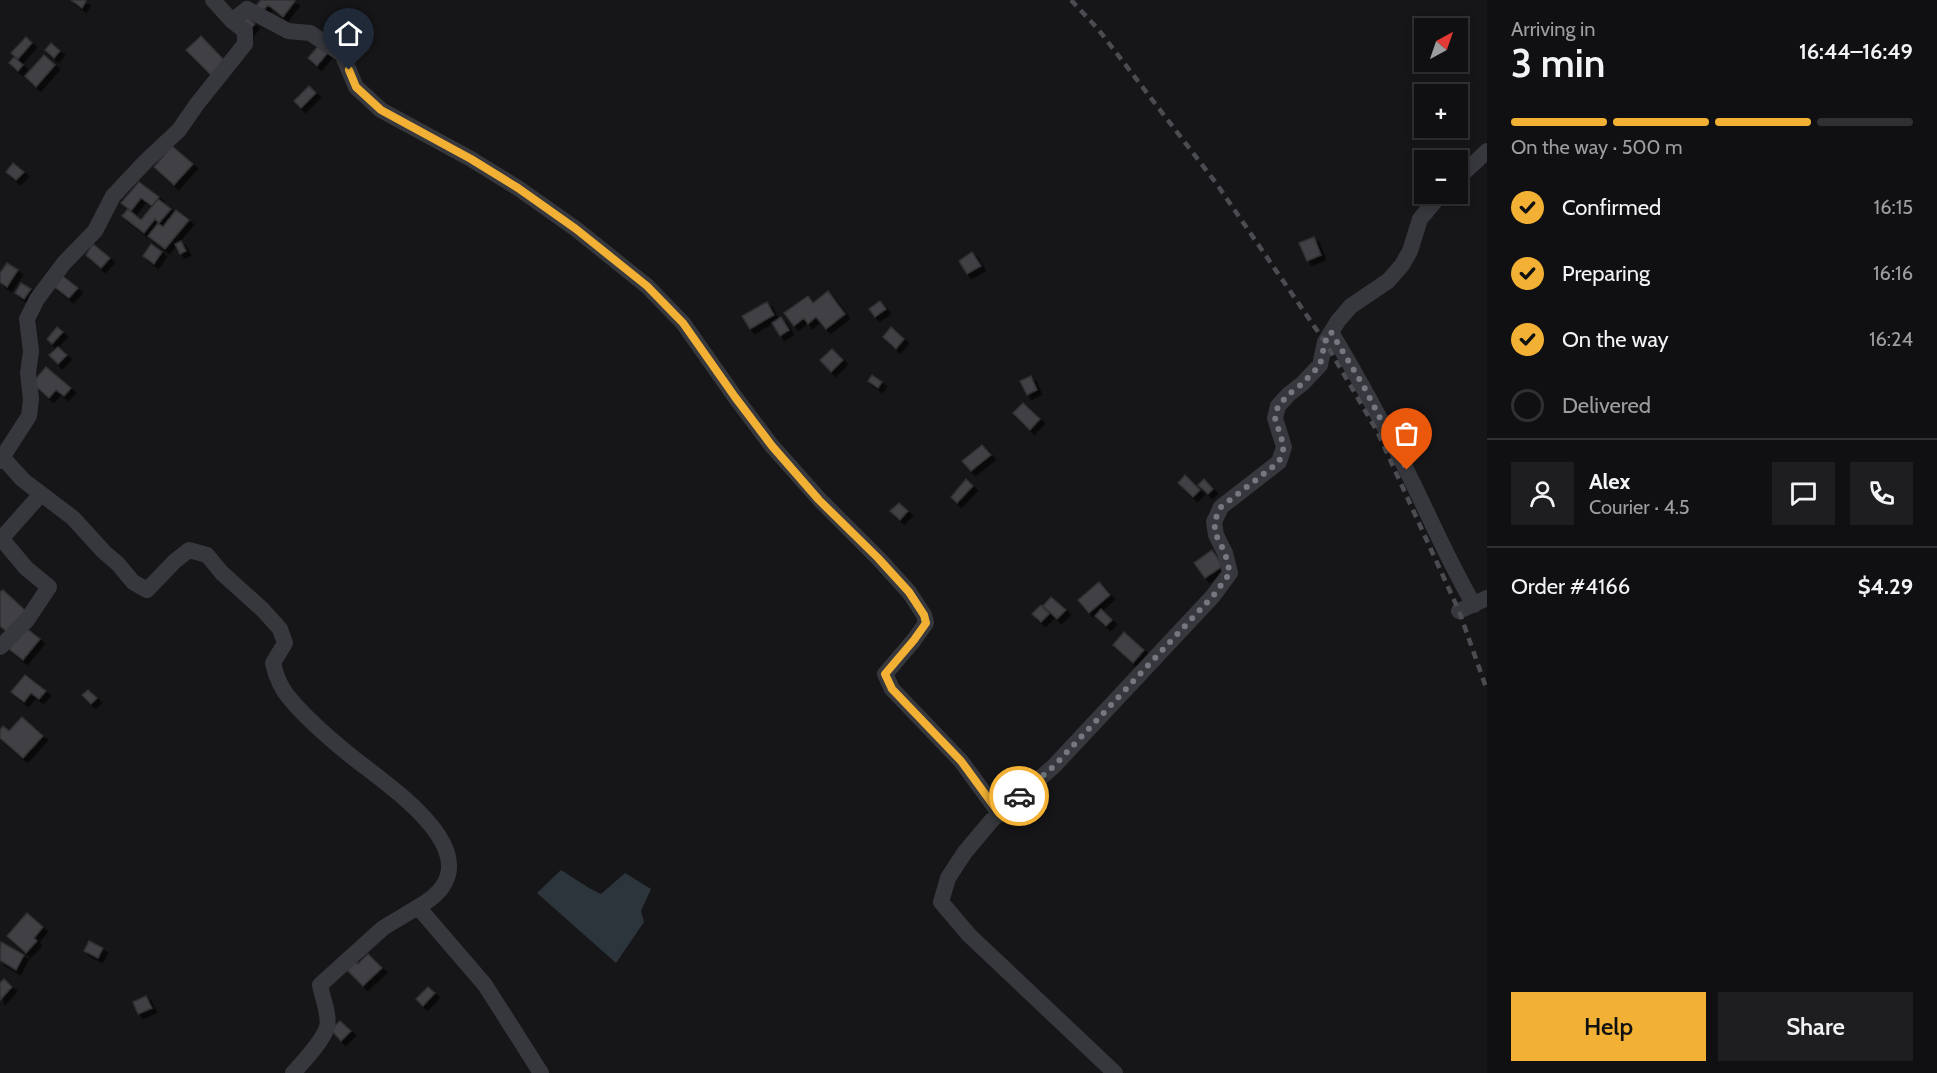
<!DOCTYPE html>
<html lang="en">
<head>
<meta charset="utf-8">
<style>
  body { margin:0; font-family:Cabin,sans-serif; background:#1e1e20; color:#f1f3f6; height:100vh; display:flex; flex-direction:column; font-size:22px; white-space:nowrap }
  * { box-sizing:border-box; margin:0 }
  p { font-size:20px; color:#9c9d9f }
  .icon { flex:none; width:33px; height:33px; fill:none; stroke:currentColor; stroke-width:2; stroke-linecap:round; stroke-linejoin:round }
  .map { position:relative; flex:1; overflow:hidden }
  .drawer { display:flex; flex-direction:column; background:#101012; width:450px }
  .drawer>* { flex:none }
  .needle { width:39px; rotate:40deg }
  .controls { position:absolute; left:1414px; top:18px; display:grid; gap:12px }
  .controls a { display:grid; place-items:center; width:54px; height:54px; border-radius:0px; background:#101012; box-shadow:0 3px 9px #0003,0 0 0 2px #303032; font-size:30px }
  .pin { position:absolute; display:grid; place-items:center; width:51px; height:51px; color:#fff; margin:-62px -26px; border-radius:50% 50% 50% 0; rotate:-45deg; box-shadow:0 0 6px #0007 }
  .pin .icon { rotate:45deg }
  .courier { position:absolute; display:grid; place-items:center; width:60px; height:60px; margin:-30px; border:4px solid #f2b134; border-radius:50%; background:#fff; color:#222; box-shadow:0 2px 8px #0007 }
  .headline em { font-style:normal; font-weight:600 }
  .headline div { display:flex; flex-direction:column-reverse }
  .headline { display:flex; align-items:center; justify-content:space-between; height:102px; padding:0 24px }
  h1 { font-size:39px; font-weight:600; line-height:45px }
  .bar { display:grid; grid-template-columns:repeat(4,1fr); gap:9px 6px; align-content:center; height:72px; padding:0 24px }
  .bar i { height:8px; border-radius:4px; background:#303032 }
  .bar .selected { background:#f2b134 }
  .bar p { grid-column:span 4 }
  .line { display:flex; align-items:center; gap:15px; padding:0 24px; border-top:2px solid #303032 }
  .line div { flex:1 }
  .round { display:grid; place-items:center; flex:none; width:63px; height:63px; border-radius:0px; background:#1e1e20 }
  ol { padding:0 24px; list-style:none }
  li { display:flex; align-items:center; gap:18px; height:66px }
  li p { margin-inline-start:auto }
  li .icon { padding:6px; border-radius:50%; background:#f2b134; color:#111; stroke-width:4 }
  li:last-child { color:#9c9d9f }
  li i { width:33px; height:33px; border:3px solid #303032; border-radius:50% }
  .action { display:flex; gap:12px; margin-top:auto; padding:12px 24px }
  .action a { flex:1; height:69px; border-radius:0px; background:#f2b134; color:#111; font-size:24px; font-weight:600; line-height:69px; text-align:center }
  .action a+a { background:#1e1e20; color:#f1f3f6 }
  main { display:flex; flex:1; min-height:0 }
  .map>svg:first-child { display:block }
</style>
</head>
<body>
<main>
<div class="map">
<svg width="1487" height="1073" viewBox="0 0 1487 1073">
  <defs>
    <filter id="shadow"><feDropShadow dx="4.5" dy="4.5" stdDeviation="0" flood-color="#0009"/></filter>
  </defs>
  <rect width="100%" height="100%" fill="#161618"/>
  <path fill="#2c353c" d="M561,870L589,888L601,894L625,873L651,889L641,911L644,922L616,963L537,893Z"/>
  <path fill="#404145" stroke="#303034" stroke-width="1.5" filter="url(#shadow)" d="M71,0H85L86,1L82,8Z
    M261,0H294L295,1L283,17L268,5L260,15L253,9Z
    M245,15L255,24L248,32L238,23Z
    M201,36L225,61L211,75L186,50Z
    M26,37L32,43L18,59L11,53Z
    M51,43L60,51L54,58L45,50Z
    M321,43L330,50L317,66L308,58Z
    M44,55L55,65L36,87L25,76Z
    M14,57L23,65L18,71L9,63Z
    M309,86L316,93L301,108L294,101Z
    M172,146L193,164L174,185L154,167Z
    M13,163L24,172L16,180L6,172Z
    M139,182L159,197L152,206L141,198L131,211L121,203Z
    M158,199L171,209L159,223L155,219L144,233L122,216L128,209L141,220Z
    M176,210L189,220L165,249L148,236L158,223L163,227Z
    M1314,237L1321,255L1307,261L1299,243Z
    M181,241L186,251L180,254L175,244Z
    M93,244L110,258L101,268L86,255Z
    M151,244L162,252L154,264L143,256Z
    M972,252L981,266L967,274L959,261Z
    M7,263L18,270L7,287L0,282V273Z
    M60,274L78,288L69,298L52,285Z
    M21,283L31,289L24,299L15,293Z
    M828,291L845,314L826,329L816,317L808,324L804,318L794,326L784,313L808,296L813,303Z
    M880,301L886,309L875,317L869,309Z
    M767,302L774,315L750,329L742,316Z
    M781,317L789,330L780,336L772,323Z
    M57,327L63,332L52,344L47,339Z
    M891,327L904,339L896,349L883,337Z
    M58,347L67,355L58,364L49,355Z
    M832,349L843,360L831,372L820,360Z
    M46,367L71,388L64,396L56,390L49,398L32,383Z
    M872,375L882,382L878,388L868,381Z
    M1031,376L1037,390L1027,395L1020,381Z
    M1023,403L1040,419L1030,430L1013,413Z
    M982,445L991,455L971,471L962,461Z
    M1185,475L1200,490L1193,497L1178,483Z
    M966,479L973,486L957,503L951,497Z
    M1204,479L1213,489L1208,494L1198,485Z
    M899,503L908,511L900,520L890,511Z
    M1212,550L1223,566L1205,578L1194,563Z
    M1099,582L1110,595L1089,613L1078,600Z
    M3,590L26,611L7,632L0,626V592Z
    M1051,597L1066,610L1057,619L1043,606Z
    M1041,605L1049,614L1041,622L1032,614Z
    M1101,609L1112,620L1106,626L1095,616Z
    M26,628L40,639L23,660L9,649Z
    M1124,632L1144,650L1133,663L1113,645Z
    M25,675L46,691L39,699L31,693L24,702L11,692Z
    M88,690L97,698L91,704L82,695Z
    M22,717L43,736L23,758L0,738V730L3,726L9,731Z
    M27,913L43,927L34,938L37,941L26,953L7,936Z
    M89,941L103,948L98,958L84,951Z
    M1,942L24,955L16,970L0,960Z
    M368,954L382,968L363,986L346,969L355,961L358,964Z
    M4,979L12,987L0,1000V983Z
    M428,987L435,993L423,1006L416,999Z
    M146,996L152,1008L138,1014L133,1002Z
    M340,1021L351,1031L341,1041L331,1030Z"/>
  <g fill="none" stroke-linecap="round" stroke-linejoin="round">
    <path stroke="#37383d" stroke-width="16" d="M232,21L247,9L288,31L310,33L342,54L356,87L381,110L471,159L518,188L576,229L647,286L683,323L735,397L772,446L820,500L878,558L909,592L924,615L926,623L914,640L885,674L892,689L961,761L999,813
      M1458,178L1487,151
      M1331,332C1358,377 1383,423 1406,469C1429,515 1448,561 1474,605
      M3,458L23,480L73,518L104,552L118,564L133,582L147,590L175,561L189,550L207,555L222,573L263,610L280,629L285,643L273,663C276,677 281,689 291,700C308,720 330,739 351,756C391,788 503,860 418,907L485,985L541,1073
      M0,461L29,416L31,399L28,373L31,351L27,319L37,299L64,263L95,231L113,196L146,161L179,130L197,104L245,44V31L232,21L213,0
      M0,537L26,568L49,587L27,620L0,647
      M2,538L41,494
      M1459,611L1487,598
      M293,1073C303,1062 323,1041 327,1027C330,1015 322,997 320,985L383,928L418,907
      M1115,1073L969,935L941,902L948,878L965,852L992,820L1054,766L1213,596L1230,573L1225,553L1216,535L1214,522L1221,507L1279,462L1284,447L1275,418L1278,406L1289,394L1302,384L1320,365L1325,342L1338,321L1351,306L1388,281L1402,265L1410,251L1420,219L1441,194"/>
    <path stroke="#4a4c52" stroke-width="4.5" stroke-dasharray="8 6" stroke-linecap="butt" d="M1071,0L1098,29L1216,183L1325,342L1377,431L1459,611L1487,690"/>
  </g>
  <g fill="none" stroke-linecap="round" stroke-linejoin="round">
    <path stroke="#757880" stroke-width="6" stroke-dasharray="0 10.8" d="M1019,796L1054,766L1213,596L1230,573L1225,553L1216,535L1214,522L1221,507L1279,462L1284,447L1275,418L1278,406L1289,394L1302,384L1320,365L1325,342L1331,332L1364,387L1407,470"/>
    <path stroke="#f2b134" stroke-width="8" d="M349,70L356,87L381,110L471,159L518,188L576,229L647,286L683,323L735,397L772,446L819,500L878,558L909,592L924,615L926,623L914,640L885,674L892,689L961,761L999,813L1019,796"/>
  </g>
</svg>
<div class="controls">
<a><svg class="needle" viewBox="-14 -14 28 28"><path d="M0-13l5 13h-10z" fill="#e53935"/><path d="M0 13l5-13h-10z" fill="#9c9d9f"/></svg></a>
<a>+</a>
<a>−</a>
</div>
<div class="pin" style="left:1407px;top:470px;background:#ea580c"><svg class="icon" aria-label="bag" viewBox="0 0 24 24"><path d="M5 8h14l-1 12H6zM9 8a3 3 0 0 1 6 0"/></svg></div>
<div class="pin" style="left:349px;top:70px;background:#1f2937"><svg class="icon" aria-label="home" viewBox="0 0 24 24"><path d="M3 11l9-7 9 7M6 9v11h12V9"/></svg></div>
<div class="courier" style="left:1019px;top:796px"><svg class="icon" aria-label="car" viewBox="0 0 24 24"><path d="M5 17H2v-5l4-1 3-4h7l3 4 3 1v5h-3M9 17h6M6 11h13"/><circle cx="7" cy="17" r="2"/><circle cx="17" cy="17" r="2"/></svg></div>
</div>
<section class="drawer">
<div class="headline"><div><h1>3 min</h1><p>Arriving in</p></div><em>16:44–16:49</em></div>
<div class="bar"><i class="selected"></i><i class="selected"></i><i class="selected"></i><i></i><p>On the way · 500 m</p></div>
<ol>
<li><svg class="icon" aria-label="check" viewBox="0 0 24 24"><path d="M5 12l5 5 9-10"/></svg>Confirmed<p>16:15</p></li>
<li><svg class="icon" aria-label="check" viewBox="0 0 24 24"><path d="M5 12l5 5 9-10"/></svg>Preparing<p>16:16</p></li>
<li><svg class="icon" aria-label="check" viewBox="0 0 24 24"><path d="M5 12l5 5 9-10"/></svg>On the way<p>16:24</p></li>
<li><i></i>Delivered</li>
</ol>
<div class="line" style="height:108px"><a class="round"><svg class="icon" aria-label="person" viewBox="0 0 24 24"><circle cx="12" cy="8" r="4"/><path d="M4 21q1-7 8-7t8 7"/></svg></a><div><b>Alex</b><p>Courier · 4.5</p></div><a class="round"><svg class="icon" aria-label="chat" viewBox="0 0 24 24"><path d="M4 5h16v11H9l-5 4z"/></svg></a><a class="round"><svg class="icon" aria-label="phone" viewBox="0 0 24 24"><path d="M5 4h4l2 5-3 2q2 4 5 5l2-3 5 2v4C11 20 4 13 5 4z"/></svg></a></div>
<div class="line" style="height:78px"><div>Order #4166</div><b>$4.29</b></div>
<div class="action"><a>Help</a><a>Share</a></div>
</section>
</main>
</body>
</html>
